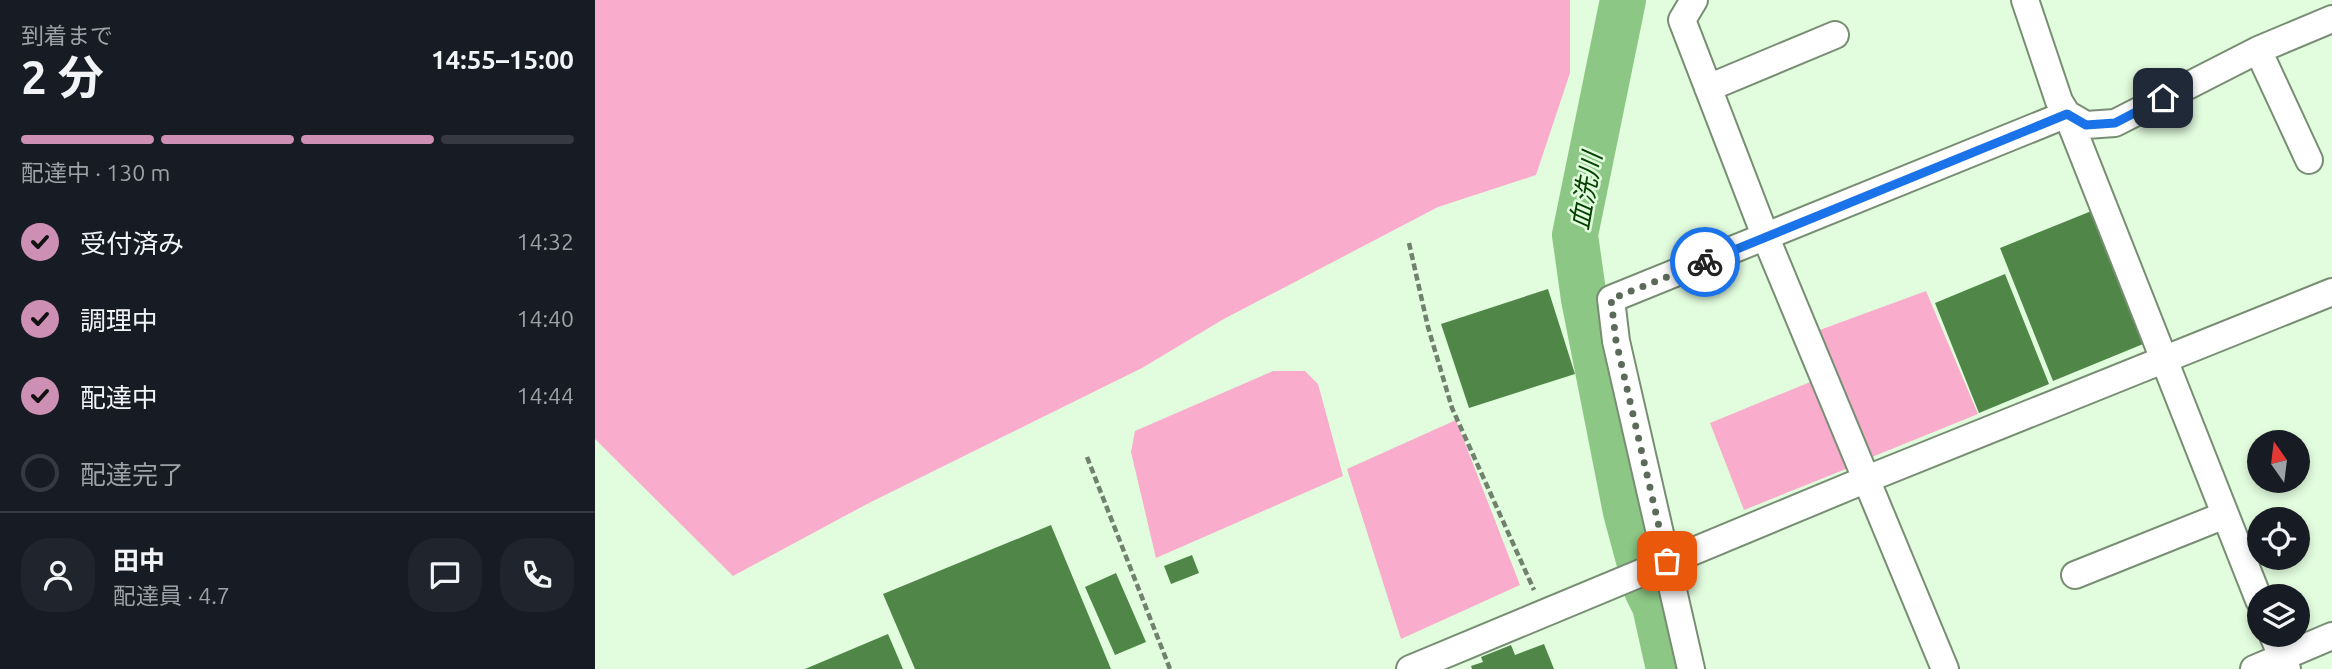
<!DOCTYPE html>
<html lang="ja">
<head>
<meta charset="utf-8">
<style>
  body { margin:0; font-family:Ubuntu,"Noto Sans JP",sans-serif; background:#20242c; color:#f1f3f6; height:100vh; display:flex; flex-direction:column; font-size:26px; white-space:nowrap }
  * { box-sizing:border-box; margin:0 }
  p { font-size:23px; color:#9ea1a6 }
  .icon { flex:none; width:38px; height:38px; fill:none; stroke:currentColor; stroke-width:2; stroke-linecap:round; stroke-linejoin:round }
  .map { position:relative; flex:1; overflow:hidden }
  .details { display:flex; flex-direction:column; background:#171b24; width:595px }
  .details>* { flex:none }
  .needle { width:46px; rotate:346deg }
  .fabs { position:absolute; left:1652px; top:430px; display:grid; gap:14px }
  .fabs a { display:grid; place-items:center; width:63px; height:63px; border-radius:50%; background:#171b24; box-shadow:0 4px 10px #0003; font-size:35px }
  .pin { position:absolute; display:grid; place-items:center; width:60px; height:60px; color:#fff; margin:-30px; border-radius:14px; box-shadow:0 4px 10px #0006 }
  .courier { position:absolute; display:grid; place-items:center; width:70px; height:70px; margin:-35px; border:5px solid #1a73e8; border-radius:50%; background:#fff; color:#222; box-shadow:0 2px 9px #0007 }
  .summary em { font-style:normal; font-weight:700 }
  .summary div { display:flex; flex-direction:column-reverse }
  .summary { display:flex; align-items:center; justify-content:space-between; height:119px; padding:0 21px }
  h1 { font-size:46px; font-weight:700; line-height:52px }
  .bar { display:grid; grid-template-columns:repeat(4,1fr); gap:10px 7px; align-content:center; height:84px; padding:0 21px }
  .bar i { height:9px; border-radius:5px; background:#363941 }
  .bar .active { background:#cd90b4 }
  .bar p { grid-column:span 4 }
  .line { display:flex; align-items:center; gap:18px; padding:0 21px; border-top:2px solid #363941 }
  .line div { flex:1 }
  .round { display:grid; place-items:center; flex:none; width:74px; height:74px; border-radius:28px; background:#20242c }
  ol { padding:0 21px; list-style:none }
  li { display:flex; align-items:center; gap:21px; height:77px }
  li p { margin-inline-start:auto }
  li .icon { padding:7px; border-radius:50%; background:#cd90b4; color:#111; stroke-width:4 }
  li:last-child { color:#9ea1a6 }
  li i { width:38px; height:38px; border:4px solid #363941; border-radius:50% }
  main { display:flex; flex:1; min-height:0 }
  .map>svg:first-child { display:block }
</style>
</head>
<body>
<main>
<section class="details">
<div class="summary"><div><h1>2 分</h1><p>到着まで</p></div><em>14:55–15:00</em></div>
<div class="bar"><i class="active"></i><i class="active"></i><i class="active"></i><i></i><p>配達中 · 130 m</p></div>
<ol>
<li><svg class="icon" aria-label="check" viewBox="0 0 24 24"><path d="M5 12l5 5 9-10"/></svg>受付済み<p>14:32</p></li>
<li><svg class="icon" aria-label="check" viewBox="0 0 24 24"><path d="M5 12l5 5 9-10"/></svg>調理中<p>14:40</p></li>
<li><svg class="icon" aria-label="check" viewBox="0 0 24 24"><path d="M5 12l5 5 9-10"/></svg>配達中<p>14:44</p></li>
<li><i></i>配達完了</li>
</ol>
<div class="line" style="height:126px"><a class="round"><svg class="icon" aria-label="person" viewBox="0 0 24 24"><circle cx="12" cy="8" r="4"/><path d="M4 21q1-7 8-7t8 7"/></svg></a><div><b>田中</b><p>配達員 · 4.7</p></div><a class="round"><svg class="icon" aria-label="chat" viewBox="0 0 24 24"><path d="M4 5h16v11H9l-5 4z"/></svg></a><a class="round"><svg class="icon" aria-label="phone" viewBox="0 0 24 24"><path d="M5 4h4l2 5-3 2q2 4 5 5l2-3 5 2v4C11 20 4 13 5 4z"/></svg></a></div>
</section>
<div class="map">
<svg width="1737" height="669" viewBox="0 0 1737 669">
  <rect width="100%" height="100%" fill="#e2fcde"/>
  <path fill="#f9accc" d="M0,0H975V73L941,175L843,207L627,320L547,368L272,504L138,576L0,439Z
    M1331,291L1383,414L1272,459L1222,331Z
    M678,371H710L723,384L748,476L561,558L536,452L540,431Z
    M1225,378L1261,465L1149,510L1115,423Z
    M861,420L925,585L806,639L752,469Z"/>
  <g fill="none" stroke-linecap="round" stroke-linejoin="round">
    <path stroke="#8dc785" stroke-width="46" d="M1028,0L980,235L989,299L1031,512L1052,590L1060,606L1074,669"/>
  </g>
  <path fill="#508749" d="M1499,210L1553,342L1458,381L1405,248Z
    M1410,274L1454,384L1384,413L1340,303Z
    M953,289L980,374L874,408L846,324Z
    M456,525L516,669H320L288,594Z
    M597,555L604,573L576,584L569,566Z
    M521,573L551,642L520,655L490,587Z
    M293,634L308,669H210Z
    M949,644L959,669H877L876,666L888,662L886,657L916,645L920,655Z"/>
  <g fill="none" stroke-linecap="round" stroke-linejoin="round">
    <defs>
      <path id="minor" d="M1099,0L1087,20L1171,238L1350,669
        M1430,0L1464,101L1472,114L1491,125L1520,123L1663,50L1737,19
        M1663,50L1714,160
        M1113,88L1240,35
        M1480,575L1630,515
        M1678,635L1692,669
        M815,669L1272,479L1737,292
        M1096,669L1021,341L1016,299L1472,114L1664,600
        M1659,669L1737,636"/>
    </defs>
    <use href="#minor" stroke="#778e73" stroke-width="30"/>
    <path stroke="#70816e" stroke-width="4.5" stroke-dasharray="7 3.5" stroke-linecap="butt" d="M814,243L833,327L857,408L939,590
      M492,457L575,669"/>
    <use href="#minor" stroke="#fff" stroke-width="26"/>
  </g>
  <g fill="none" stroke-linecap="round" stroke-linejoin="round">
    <path stroke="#5b6a59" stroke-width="7" stroke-dasharray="0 12.6" d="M1072,561L1021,341L1016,299L1110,262"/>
    <path stroke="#1a73e8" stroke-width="9" d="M1110,262L1472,114L1491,125L1520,123L1568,98"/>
  </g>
  <g text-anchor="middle" stroke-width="5" stroke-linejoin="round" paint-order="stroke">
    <g font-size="26" font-style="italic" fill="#044200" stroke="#e2fcde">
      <text transform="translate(991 191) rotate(-80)" y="9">血洗川</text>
    </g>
  </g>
</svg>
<div class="fabs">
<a><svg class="needle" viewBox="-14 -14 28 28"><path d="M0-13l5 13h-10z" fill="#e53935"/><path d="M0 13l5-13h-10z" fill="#9ea1a6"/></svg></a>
<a><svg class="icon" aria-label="locate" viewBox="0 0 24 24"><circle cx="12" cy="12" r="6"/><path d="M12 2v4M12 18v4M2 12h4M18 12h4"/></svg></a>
<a><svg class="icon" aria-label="layers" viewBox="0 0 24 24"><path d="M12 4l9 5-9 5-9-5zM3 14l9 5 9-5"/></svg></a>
</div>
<div class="pin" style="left:1072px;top:561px;background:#ea580c"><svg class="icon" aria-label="bag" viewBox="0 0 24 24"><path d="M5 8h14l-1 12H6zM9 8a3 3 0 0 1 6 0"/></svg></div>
<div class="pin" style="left:1568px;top:98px;background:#1f2937"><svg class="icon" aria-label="home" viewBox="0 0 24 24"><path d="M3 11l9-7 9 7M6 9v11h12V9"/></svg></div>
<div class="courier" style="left:1110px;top:262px"><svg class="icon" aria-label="bike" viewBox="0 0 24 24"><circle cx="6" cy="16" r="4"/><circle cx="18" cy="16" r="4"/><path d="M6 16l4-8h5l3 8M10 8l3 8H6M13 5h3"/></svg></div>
</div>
</main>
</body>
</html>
